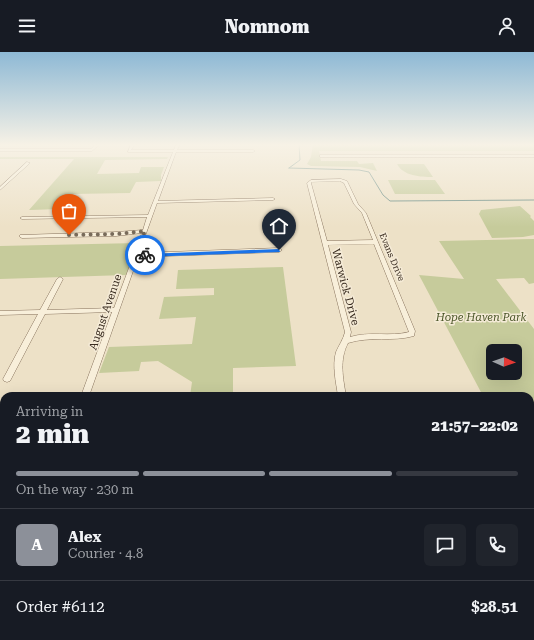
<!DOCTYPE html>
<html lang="en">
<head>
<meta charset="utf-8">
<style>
  body { margin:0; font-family:"Roboto Serif",serif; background:#20242c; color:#f1f3f6; height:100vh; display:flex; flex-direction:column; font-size:15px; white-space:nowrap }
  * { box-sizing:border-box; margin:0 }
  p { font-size:13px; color:#9ea1a6 }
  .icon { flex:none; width:22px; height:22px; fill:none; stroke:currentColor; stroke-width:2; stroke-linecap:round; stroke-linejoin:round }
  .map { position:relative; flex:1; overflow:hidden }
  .details { position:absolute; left:0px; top:340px; width:534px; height:248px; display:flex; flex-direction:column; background:#171b24; border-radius:12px 12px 0 0; box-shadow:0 4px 16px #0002 }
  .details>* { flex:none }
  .needle { width:26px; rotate:92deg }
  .fabs { position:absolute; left:486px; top:292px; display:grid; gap:8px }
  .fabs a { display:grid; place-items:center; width:36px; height:36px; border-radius:6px; background:#171b24; box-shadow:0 4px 16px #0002; font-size:20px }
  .pin { position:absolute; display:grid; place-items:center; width:34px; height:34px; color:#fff; margin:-41px -17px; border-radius:50% 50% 50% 0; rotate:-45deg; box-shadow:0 0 4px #0007 }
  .pin .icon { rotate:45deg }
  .courier { position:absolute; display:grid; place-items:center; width:40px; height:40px; margin:-20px; border:3px solid #1a73e8; border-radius:50%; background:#fff; color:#222; box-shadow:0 1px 5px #0007 }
  .overview em { font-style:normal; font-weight:800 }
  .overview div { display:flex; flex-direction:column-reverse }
  .overview { display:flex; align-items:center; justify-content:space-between; height:68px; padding:0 16px }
  h1 { font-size:26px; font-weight:800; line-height:30px }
  .bar { display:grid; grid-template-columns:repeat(4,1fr); gap:6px 4px; align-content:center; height:48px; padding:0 16px }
  .bar i { height:5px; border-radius:3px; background:#363941 }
  .bar .current { background:#8c9099 }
  .bar p { grid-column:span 4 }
  .line { display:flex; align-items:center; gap:10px; padding:0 16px; border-top:1px solid #363941 }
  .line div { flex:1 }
  .round { display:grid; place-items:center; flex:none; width:42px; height:42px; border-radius:6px; background:#20242c }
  header { display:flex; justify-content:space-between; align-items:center; height:52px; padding:0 16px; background:#171b24; font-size:18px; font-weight:800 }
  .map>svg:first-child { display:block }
</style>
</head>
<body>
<header><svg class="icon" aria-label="menu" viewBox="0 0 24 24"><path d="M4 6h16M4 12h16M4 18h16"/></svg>Nomnom<svg class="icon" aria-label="person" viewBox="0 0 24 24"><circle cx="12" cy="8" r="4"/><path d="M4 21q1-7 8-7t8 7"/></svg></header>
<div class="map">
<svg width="534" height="588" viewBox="0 0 534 588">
  <rect width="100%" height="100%" fill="#ede1c7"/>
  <path fill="#c6cb9b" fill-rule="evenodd" d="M313,92H534V99H319L321,109H357L359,112L373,111L377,119L360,115L311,114L307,112L311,105Z
    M0,105H168L167,107L105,108L97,122L139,121L141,115H164L161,123V129L136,130L130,141L71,142L61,157L29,158L74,107H0Z
    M397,112H424L433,125C421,125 403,124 397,112Z
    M388,128H435L445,142H395Z
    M520,154L531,164L530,165L534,169V183L523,185L492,186L479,162L481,158Z
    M534,187V231L529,232L524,226L496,227L534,277V360H530V344H483L419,223L464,227L439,189ZM493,299H515V321H493Z
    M138,191L126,223L0,227V194Z
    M283,215L296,314L233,316V344H190L192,330L158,309L141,310L139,319L99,321L109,295L192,292L196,265L159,267L164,245L214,243V236L176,237L178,218Z"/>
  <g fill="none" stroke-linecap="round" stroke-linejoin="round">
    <path stroke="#6f8f87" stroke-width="1" d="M289,116L359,118L369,120L383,143L390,149L534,148
      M289,116L300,108L299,92"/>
    <defs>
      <path id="minor" d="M96,92H100L92,99H0V97H91Z
        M131,92H135L131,98H174L176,92H180L177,98H253L255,99L253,100H176L158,149L273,146L275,147L273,148L157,151L139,201L279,196L282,198L279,200L138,205L89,344H81L112,260L45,262L10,329L7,330L4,329L3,327L38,262L0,263V259L40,258L57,227L60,225L63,227L47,258L114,256L142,181L116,184L22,186L20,185V183L116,180L143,178L147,165L22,167L20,166L22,165L148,163L173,100H128Z
        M321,103H534V105H320V103Z
        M27,110L30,111L0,138V135Z
        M341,127L347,129L358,152L366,161L415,279L414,284C393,290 370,284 348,291C339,308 343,326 346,344H338C336,330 332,314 336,300C339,293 343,288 345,280L307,131L311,128ZM340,129L344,131L354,152L362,161L373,188L327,189L311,131L312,130ZM374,192L409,280C390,285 369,279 350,285L351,280L328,193Z
        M530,470H534V480H530Z
        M0,478H4V488H0Z
        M41,584H53L52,588H40Z
        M58,584H128L126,588H56Z
        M265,584H284L286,588H267Z
        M296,584H308V588H296Z
        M518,584H530L531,588H519Z"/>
      <path id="major" d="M530,365H534V373H530Z
        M534,382V390L530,391V383Z
        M4,396V406L0,407V397Z
        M4,414V426L0,428V416Z"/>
    </defs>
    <use href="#minor" stroke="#88735d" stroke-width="1"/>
    <use href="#major" stroke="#564231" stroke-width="1"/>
    <use href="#minor" fill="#f8efda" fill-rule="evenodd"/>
    <use href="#major" fill="#eed5a1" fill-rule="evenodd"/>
  </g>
  <linearGradient id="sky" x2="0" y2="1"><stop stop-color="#8eb9d5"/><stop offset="0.53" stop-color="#f7f2e6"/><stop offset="1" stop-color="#f7f2e6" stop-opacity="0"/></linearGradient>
  <rect width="534" height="175" fill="url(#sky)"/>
  <path fill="#1a73e8" d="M279,197L280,200L145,205L143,203L145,202Z"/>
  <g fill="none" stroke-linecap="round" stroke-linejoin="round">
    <path stroke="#786b5a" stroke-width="4" stroke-dasharray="0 7.2" d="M69,183L116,182L145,179L136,203H145"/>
  </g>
  <g text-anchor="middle" stroke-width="3" stroke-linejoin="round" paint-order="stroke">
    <g font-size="9" fill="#392c20" stroke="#f5ebd7">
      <text transform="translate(392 205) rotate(67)" y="3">Evans Drive</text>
    </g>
    <g font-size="11" fill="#392c20" stroke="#f5ebd7">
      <text transform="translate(346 235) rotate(75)" y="4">Warwick Drive</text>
      <text transform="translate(105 260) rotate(-71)" y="4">August Avenue</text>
    </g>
    <g font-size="11" font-style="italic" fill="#4a5528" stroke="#f5ebd7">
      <text x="481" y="269">Hope Haven Park</text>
    </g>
  </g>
</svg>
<div class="fabs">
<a><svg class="needle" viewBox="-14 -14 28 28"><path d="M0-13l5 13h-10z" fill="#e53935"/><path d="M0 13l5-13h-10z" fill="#9ea1a6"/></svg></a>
</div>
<div class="pin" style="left:69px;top:183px;background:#ea580c"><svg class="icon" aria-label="bag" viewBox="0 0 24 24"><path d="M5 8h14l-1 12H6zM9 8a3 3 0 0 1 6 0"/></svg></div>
<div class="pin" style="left:279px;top:198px;background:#1f2937"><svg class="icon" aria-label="home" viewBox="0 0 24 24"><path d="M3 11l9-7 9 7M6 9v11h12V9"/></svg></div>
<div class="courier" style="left:145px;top:203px"><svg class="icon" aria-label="bike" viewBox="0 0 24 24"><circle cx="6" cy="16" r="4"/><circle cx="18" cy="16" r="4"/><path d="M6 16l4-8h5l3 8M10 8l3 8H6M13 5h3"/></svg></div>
<section class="details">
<div class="overview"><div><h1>2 min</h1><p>Arriving in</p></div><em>21:57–22:02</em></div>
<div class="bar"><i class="current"></i><i class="current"></i><i class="current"></i><i></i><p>On the way · 230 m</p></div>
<div class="line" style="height:72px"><b class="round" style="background:#8c9099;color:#fff">A</b><div><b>Alex</b><p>Courier · 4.8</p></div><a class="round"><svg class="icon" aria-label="chat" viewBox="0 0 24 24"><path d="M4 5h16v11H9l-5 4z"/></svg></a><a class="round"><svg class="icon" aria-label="phone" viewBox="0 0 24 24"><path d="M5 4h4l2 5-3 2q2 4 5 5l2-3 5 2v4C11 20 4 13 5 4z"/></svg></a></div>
<div class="line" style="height:52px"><div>Order #6112</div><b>$28.51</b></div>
</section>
</div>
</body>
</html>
